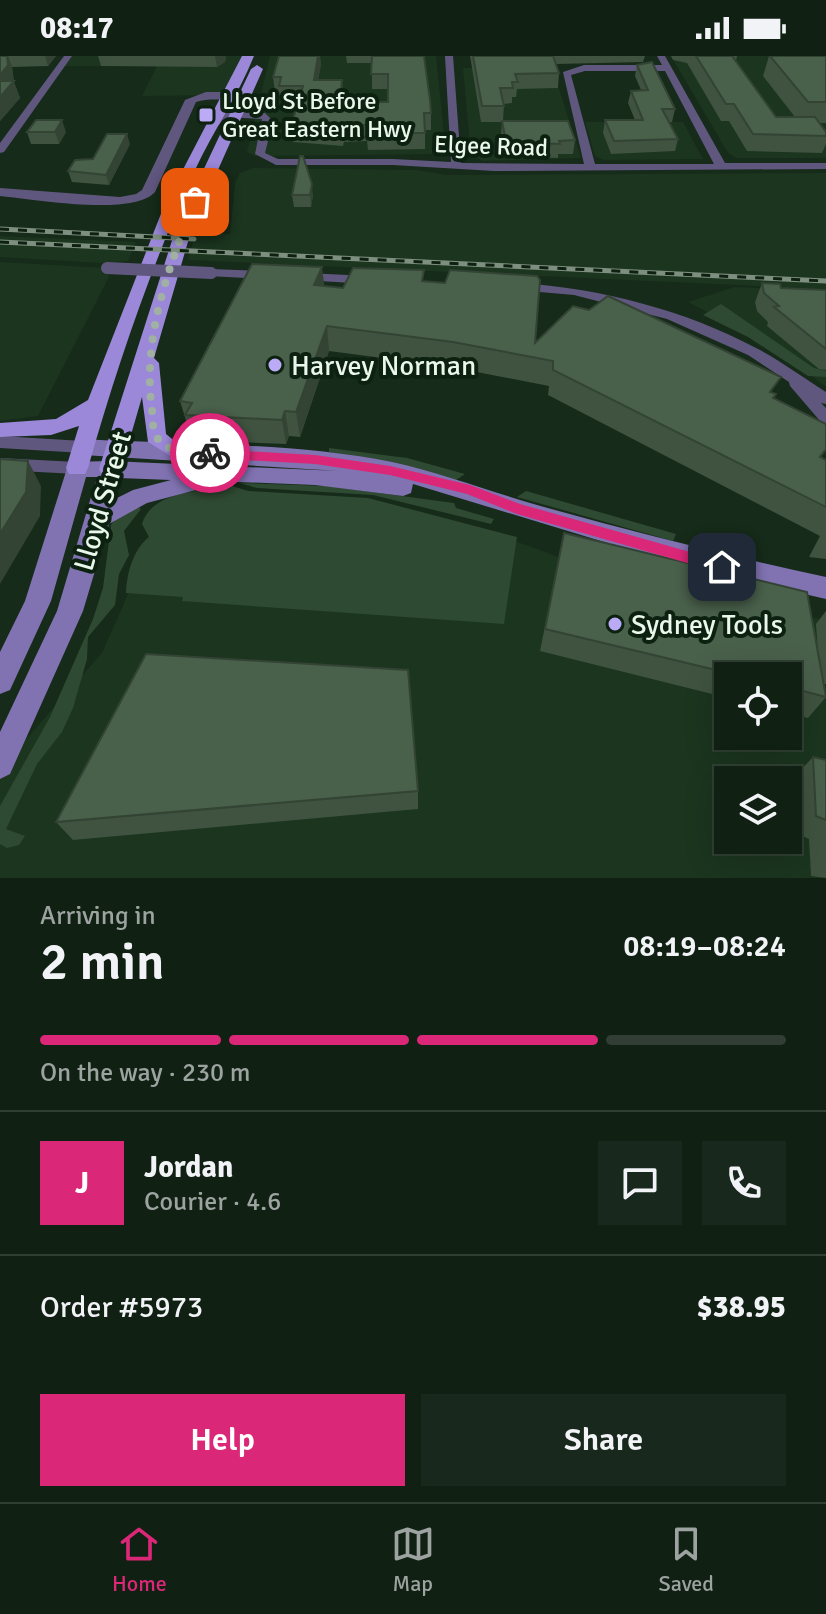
<!DOCTYPE html>
<html lang="en">
<head>
<meta charset="utf-8">
<style>
  body { margin:0; font-family:Signika,sans-serif; background:#19281c; color:#f1f3f6; height:100vh; display:flex; flex-direction:column; font-size:30px; white-space:nowrap }
  * { box-sizing:border-box; margin:0 }
  p { font-size:26px; color:#9ca3a0 }
  .icon { flex:none; width:44px; height:44px; fill:none; stroke:currentColor; stroke-width:2; stroke-linecap:round; stroke-linejoin:round }
  .map { position:relative; height:822px; overflow:hidden }
  .panel { display:flex; flex-direction:column; background:#102013; flex:1 }
  .panel>* { flex:none }
  .buttons { position:absolute; left:714px; top:606px; display:grid; gap:16px }
  .buttons a { display:grid; place-items:center; width:88px; height:88px; border-radius:0px; background:#102013; box-shadow:0 8px 32px #0002,0 0 0 2px #303e33; font-size:40px }
  .pin { position:absolute; display:grid; place-items:center; width:68px; height:68px; color:#fff; margin:-34px; border-radius:16px; box-shadow:0 4px 12px #0006 }
  .courier { position:absolute; display:grid; place-items:center; width:80px; height:80px; margin:-40px; border:6px solid #db2777; border-radius:50%; background:#fff; color:#222; box-shadow:0 2px 10px #0007 }
  .summary em { font-style:normal; font-weight:600 }
  .summary div { display:flex; flex-direction:column-reverse }
  .summary { display:flex; align-items:center; justify-content:space-between; height:136px; padding:0 40px }
  h1 { font-size:52px; font-weight:600; line-height:60px }
  .bar { display:grid; grid-template-columns:repeat(4,1fr); gap:12px 8px; align-content:center; height:96px; padding:0 40px }
  .bar i { height:10px; border-radius:6px; background:#303e33 }
  .bar .selected { background:#db2777 }
  .bar p { grid-column:span 4 }
  .line { display:flex; align-items:center; gap:20px; padding:0 40px; border-top:2px solid #303e33 }
  .line div { flex:1 }
  .round { display:grid; place-items:center; flex:none; width:84px; height:84px; border-radius:0px; background:#19281c }
  .button { display:flex; gap:16px; margin-top:auto; padding:16px 40px }
  .button a { flex:1; height:92px; border-radius:0px; background:#db2777; color:#fff; font-size:32px; font-weight:600; line-height:92px; text-align:center }
  .button a+a { background:#19281c; color:#f1f3f6 }
  .status { display:flex; justify-content:space-between; align-items:center; height:56px; padding:0 40px; background:#102013; direction:ltr }
  .status svg { height:22px; fill:currentColor }
  .menu { display:flex; justify-content:space-around; align-items:center; height:112px; border-top:2px solid #303e33; background:#102013; font-size:22px; color:#9ca3a0 }
  .menu a { display:grid; justify-items:center; gap:4px }
  .menu .selected { color:#db2777 }
  .map>svg:first-child { display:block }
</style>
</head>
<body>
<div class="status"><b>08:17</b><svg viewBox="0 0 49 12"><path d="M0 12V9h3v3zM5 12V6h3v6zM10 12V3h3v9zM15 12V0h3v12zM26 1h20v11H26zM47 4h2v5h-2z"/></svg></div>
<div class="map">
<svg width="826" height="822" viewBox="0 0 826 822">
  <rect width="100%" height="100%" fill="#162b19"/>
  <path fill="#1b351f" fill-rule="evenodd" d="M68,0H248L228,39L142,40L157,10H61Z
    M270,0H436L446,98L255,100L247,96Z
    M671,0H826V102H737L728,97Z
    M552,11L581,102L482,105L471,98L463,12Z
    M585,66H683L703,103L604,104L595,100Z
    M253,112L418,114L447,119L826,117V233L188,204L196,176L230,178L235,127L240,117Z
    M0,180L136,186L128,205L100,207L0,201Z
    M0,206L107,212L109,221L38,360L0,365Z
    M734,231L826,235V331L779,294L688,246Z
    M479,472L559,501L791,560L826,563V822H0V722L27,682L102,597L132,529ZM728,620H788V680H728ZM728,724H788V784H728Z"/>
  <path fill="#2f4a32" d="M721,248L814,312L826,315V321L808,320L748,281L703,259Z
    M329,392L407,402L465,418L456,424L329,396Z
    M240,427L327,430L454,447L456,452L494,463L491,468L373,439L257,432Z
    M232,430L248,435L368,442L517,481L504,568L182,545L183,541L126,537C127,516 133,494 149,481L142,468C152,434 204,435 232,430Z
    M526,435L676,478L673,485L517,441Z
    M134,448L141,453L124,475L129,499L119,518L115,549L88,581L87,603L73,652L62,676L37,708L6,773L25,780L19,789L7,792L0,788V750L50,661L93,563L103,532L111,469L117,459Z"/>
  <g fill="none" stroke-linecap="round" stroke-linejoin="round">
    <path fill="#60577f" fill-rule="evenodd" d="M64,0H72L4,96L0,97V87Z
      M445,0H453L461,107L584,108L563,16L584,9H662L657,0H665L725,107H826V113L494,115L393,109H276L255,98L262,63L228,61L213,74L205,72L226,55L265,57L273,65L265,97L278,103H393L451,106ZM585,15H665L714,108H595L571,19Z
      M211,213L266,215L272,219L266,223L207,220L205,217Z
      M305,217L370,220L376,224L370,228L301,224V218Z
      M521,227C603,233 685,254 758,293C781,305 804,322 826,336V348L821,347L826,352V367L821,366L790,330L789,326L748,299L667,263L574,239L517,234L515,231Z
      M0,380L83,385L91,391L83,397L0,392Z
      M0,402L77,406L85,412L77,418L0,414Z"/>
    <path fill="#60577f" fill-rule="evenodd" d="M206,36H246L252,39C237,48 213,40 196,46L155,136C132,161 34,143 0,140V132L120,141L136,138L142,134L185,44Z"/>
    <path fill="#8173b2" fill-rule="evenodd" d="M83,383C185,389 292,386 392,406C442,417 488,435 537,449C633,476 729,500 826,521V543L683,510L413,428L411,437L403,440L315,429L213,425L211,430L147,447L109,468L83,555L10,718L0,723V676L57,555L97,421H86L51,545L10,634L0,638V596L25,545L69,406L110,405L339,415L83,399L72,391ZM119,422L171,424L133,434L115,443Z"/>
    <path fill="#9b88d9" fill-rule="evenodd" d="M242,0H254C238,40 213,75 195,114C151,210 117,310 88,412L85,418H69L66,412L79,370L51,379L0,381V367L56,363L88,344L164,150Z
      M257,9L263,13L192,172L154,302L159,307L166,378L188,396L177,404L148,386L142,341L121,413L110,421L102,419L99,413L176,172L251,13Z"/>
    <defs>
      <path id="rail" d="M0,173L194,183
        M0,186L826,225"/>
    </defs>
    <use href="#rail" stroke="#7e8f80" stroke-width="5"/>
    <use href="#rail" stroke="#0d2110" stroke-width="3" stroke-dasharray="9" stroke-linecap="butt"/>
    <path stroke="#60577f" stroke-width="12" d="M107,212L211,217"/>
  </g>
  <path fill="#3f5340" d="M0,0H56L48,10L12,11L14,26L20,42L0,65Z
    M98,0H226L225,6L217,11L101,10Z
    M279,0H320L321,9L318,24L343,39L342,46H388V33H372V7H347L346,0H424L431,57V74H425V93L368,94L367,85L344,86L343,90L293,86L291,70L299,46H281L279,36H275L273,21Z
    M470,0H645L643,6L556,8L559,17L558,32L517,33L516,41H512V47L504,48L503,65L575,84L573,98H558V102L505,100L501,79L502,66H481Z
    M671,0H737L736,5L776,61H795L763,20L769,0H826V67H819L826,76V88L822,97L747,95L729,65H721L687,7L673,4Z
    M637,9L675,53L672,66H669L678,83L675,95L611,98L603,77L605,64H635L628,47L631,35L641,34L635,20Z
    M27,76H66L59,88H31Z
    M130,88L109,129L72,126L68,115Z
    M300,100L313,140L311,151H294L292,139Z
    M424,225L535,287L776,338L774,343L823,402L826,404V503L809,501L820,480L548,339L549,330L451,311L329,295L300,381L289,380L286,388L192,384L180,345L324,230L343,232Z
    M762,227L781,232L826,234V314L819,313L767,270L768,266L757,255L755,246Z
    M564,477L818,597L816,568L826,555V628H823L826,641L808,662L788,657V620H728V642L540,595Z
    M813,701L826,704V822L811,820L809,783L797,777L795,720Z
    M418,735V753L73,784L56,766Z"/>
  <path fill="#334334" d="M7,0H8L12,11L14,26L20,42L0,65V19Z
    M45,0H56L48,10Z
    M215,0H226L225,6L217,11Z
    M318,0H320L321,9L315,40L314,24Z
    M342,24L343,39L341,62L340,46Z
    M62,64L66,76L59,88L55,76Z
    M127,78L130,88L109,129L106,119Z
    M312,128L313,140L311,151L310,139Z
    M322,211L325,235L314,229Z
    M327,270L329,295L300,381L296,356Z
    M285,355L289,380L286,388L282,364Z
    M28,405L41,430L40,460L0,528V478Z"/>
  <path fill="#49604b" stroke="#334334" stroke-width="2" d="M0,0H7L8,9L0,19Z
    M279,0H318L314,24H342L340,46H388V18H371L372,0H424L430,44L431,57H424L425,77H367V69H343L342,74L291,70L303,30H279L281,21H273Z
    M473,0H553L559,17L515,18L518,26H512L513,32H500L504,50H482Z
    M696,0H732L776,61H815L826,76V80L753,78L734,48H726Z
    M770,0H826V46H808Z
    M652,6L675,53H662L678,83L614,85L605,64H643L631,35L648,34L637,9Z
    M0,25H14L0,41Z
    M36,64H62L55,76H27Z
    M502,65H568L575,84L559,85L560,88L506,86Z
    M107,78H127L106,119L68,115L75,104L93,103Z
    M300,100H303L312,128L310,139H292Z
    M252,208L322,211L314,229L343,232L353,212L424,214L422,225L445,227L450,214L537,220L540,224L535,287L573,250L589,254L608,240L781,321L770,336L776,338L773,342L826,368V393L820,401L826,404V451L553,314V305L453,286L327,270L296,356L285,355L282,364L185,359L192,347L180,345Z
    M762,227L780,228L781,232L826,234V293L774,251L779,250L764,237Z
    M0,403L28,405L26,436L0,478Z
    M564,477L807,536L826,641L788,631V620H741L545,573Z
    M146,598L408,614L418,735L56,766Z
    M813,701L826,704V764L816,760Z"/>
  <path fill="#db2777" d="M210,393L315,399L390,410L470,429L520,448L722,505L729,511L722,517L517,458L467,438L390,419L315,408L210,402L203,397Z"/>
  <g fill="none" stroke-linecap="round" stroke-linejoin="round">
    <path stroke="#a0b0a2" stroke-width="8" stroke-dasharray="0 14.4" d="M195,146C168,211 142,283 152,354C153,364 152,376 158,383C171,399 192,396 210,397"/>
  </g>
  <g fill="#bbaaf6" stroke="#0d2110" stroke-width="3">
    <rect x="198" y="51" width="16" height="16" rx="4"/>
    <circle cx="275" cy="309" r="8"/>
    <circle cx="615" cy="568" r="8"/>
  </g>
  <g text-anchor="middle" stroke-width="8" stroke-linejoin="round" paint-order="stroke">
    <g font-size="24" fill="#eaf7eb" stroke="#0d2110" text-anchor="start">
      <text x="222" y="53">Lloyd St Before<tspan x="222" dy="28">Great Eastern Hwy</tspan></text>
    </g>
    <g font-size="24" fill="#eaf7eb" stroke="#0d2110">
      <text transform="translate(491 90) rotate(2)" y="8">Elgee Road</text>
    </g>
    <g font-size="28" fill="#eaf7eb" stroke="#0d2110" text-anchor="start">
      <text x="291" y="319">Harvey Norman</text>
      <text x="631" y="578">Sydney Tools</text>
    </g>
    <g font-size="28" fill="#eaf7eb" stroke="#0d2110">
      <text transform="translate(102 445) rotate(-74)" y="10">Lloyd Street</text>
    </g>
  </g>
</svg>
<div class="buttons">
<a><svg class="icon" aria-label="locate" viewBox="0 0 24 24"><circle cx="12" cy="12" r="6"/><path d="M12 2v4M12 18v4M2 12h4M18 12h4"/></svg></a>
<a><svg class="icon" aria-label="layers" viewBox="0 0 24 24"><path d="M12 4l9 5-9 5-9-5zM3 14l9 5 9-5"/></svg></a>
</div>
<div class="pin" style="left:195px;top:146px;background:#ea580c"><svg class="icon" aria-label="bag" viewBox="0 0 24 24"><path d="M5 8h14l-1 12H6zM9 8a3 3 0 0 1 6 0"/></svg></div>
<div class="pin" style="left:722px;top:511px;background:#1f2937"><svg class="icon" aria-label="home" viewBox="0 0 24 24"><path d="M3 11l9-7 9 7M6 9v11h12V9"/></svg></div>
<div class="courier" style="left:210px;top:397px"><svg class="icon" aria-label="bike" viewBox="0 0 24 24"><circle cx="6" cy="16" r="4"/><circle cx="18" cy="16" r="4"/><path d="M6 16l4-8h5l3 8M10 8l3 8H6M13 5h3"/></svg></div>
</div>
<section class="panel">
<div class="summary"><div><h1>2 min</h1><p>Arriving in</p></div><em>08:19–08:24</em></div>
<div class="bar"><i class="selected"></i><i class="selected"></i><i class="selected"></i><i></i><p>On the way · 230 m</p></div>
<div class="line" style="height:144px"><b class="round" style="background:#db2777;color:#fff">J</b><div><b>Jordan</b><p>Courier · 4.6</p></div><a class="round"><svg class="icon" aria-label="chat" viewBox="0 0 24 24"><path d="M4 5h16v11H9l-5 4z"/></svg></a><a class="round"><svg class="icon" aria-label="phone" viewBox="0 0 24 24"><path d="M5 4h4l2 5-3 2q2 4 5 5l2-3 5 2v4C11 20 4 13 5 4z"/></svg></a></div>
<div class="line" style="height:104px"><div>Order #5973</div><b>$38.95</b></div>
<div class="button"><a>Help</a><a>Share</a></div>
</section>
<nav class="menu">
<a class="selected"><svg class="icon" aria-label="home" viewBox="0 0 24 24"><path d="M3 11l9-7 9 7M6 9v11h12V9"/></svg>Home</a>
<a><svg class="icon" aria-label="map" viewBox="0 0 24 24"><path d="M3 6l6-2 6 2 6-2v14l-6 2-6-2-6 2zM9 4v14M15 6v14"/></svg>Map</a>
<a><svg class="icon" aria-label="saved" viewBox="0 0 24 24"><path d="M7 4h10v16l-5-4-5 4z"/></svg>Saved</a>
</nav>
</body>
</html>
